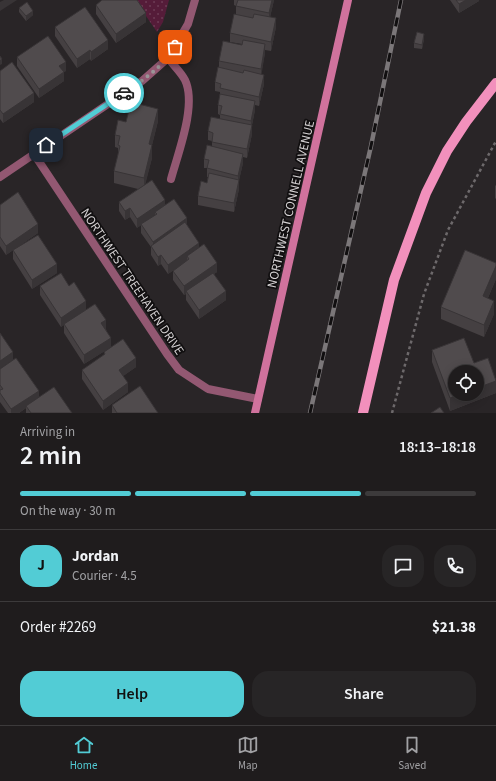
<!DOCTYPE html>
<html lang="en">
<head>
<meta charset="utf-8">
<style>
  body { margin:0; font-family:"Source Sans 3",sans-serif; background:#272526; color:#f1f3f6; height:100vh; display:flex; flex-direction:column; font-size:15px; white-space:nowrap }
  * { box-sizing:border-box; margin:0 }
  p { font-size:13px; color:#a1a1a4 }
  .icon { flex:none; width:22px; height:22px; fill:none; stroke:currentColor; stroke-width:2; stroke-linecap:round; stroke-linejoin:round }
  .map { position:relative; height:413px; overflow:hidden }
  .drawer { display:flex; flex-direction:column; background:#1f1c1d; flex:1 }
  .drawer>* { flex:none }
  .controls { position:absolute; left:448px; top:365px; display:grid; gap:8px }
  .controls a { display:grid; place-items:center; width:36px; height:36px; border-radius:50%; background:#1f1c1d; box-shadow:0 2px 10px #0003,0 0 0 1px #3c3a3b; font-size:20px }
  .pin { position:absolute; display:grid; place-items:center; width:34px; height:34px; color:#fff; margin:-17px; border-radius:8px; box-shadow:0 2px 6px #0006 }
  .courier { position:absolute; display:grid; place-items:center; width:40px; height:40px; margin:-20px; border:3px solid #52ccd5; border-radius:50%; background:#fff; color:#222; box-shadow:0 1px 5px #0007 }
  .summary em { font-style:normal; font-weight:600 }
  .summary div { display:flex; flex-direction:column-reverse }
  .summary { display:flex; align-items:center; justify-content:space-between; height:68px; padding:0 20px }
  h1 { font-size:26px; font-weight:600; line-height:30px }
  .bar { display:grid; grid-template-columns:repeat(4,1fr); gap:6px 4px; align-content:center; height:48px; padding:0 20px }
  .bar i { height:5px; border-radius:3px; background:#3c3a3b }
  .bar .selected { background:#52ccd5 }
  .bar p { grid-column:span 4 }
  .line { display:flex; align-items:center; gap:10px; padding:0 20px; border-top:1px solid #3c3a3b }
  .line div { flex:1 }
  .round { display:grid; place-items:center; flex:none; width:42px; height:42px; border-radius:16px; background:#272526 }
  .action { display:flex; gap:8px; margin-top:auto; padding:8px 20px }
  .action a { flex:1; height:46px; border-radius:16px; background:#52ccd5; color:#111; font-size:16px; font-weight:600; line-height:46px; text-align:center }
  .action a+a { background:#272526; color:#f1f3f6 }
  .menu { display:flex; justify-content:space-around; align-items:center; height:56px; border-top:1px solid #3c3a3b; background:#1f1c1d; font-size:11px; color:#a1a1a4 }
  .menu a { display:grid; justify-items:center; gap:2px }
  .menu .selected { color:#52ccd5 }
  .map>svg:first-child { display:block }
</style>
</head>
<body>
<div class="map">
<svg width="496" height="413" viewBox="0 0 496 413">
  <defs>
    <pattern id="park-dots" width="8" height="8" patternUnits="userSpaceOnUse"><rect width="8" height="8" fill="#551c39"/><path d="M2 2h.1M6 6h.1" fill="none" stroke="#6d3c55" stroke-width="1.8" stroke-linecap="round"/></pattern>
  </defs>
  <rect width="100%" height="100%" fill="#292527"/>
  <path fill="url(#park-dots)" d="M135,0H169L163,22L157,32Z"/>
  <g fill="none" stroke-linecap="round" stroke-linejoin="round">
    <path stroke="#6d696b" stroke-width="2.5" stroke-dasharray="3 3" stroke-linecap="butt" d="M392,413L424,294L448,230L496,141"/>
    <path stroke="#935872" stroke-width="8" d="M168,58C173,65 181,72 185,80C197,105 178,153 171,179"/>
    <path stroke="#935872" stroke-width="8" d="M34,154L167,354L179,370L208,389L258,399
      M0,177L142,81L168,58L188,24L195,0"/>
    <path stroke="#d0729d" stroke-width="8" d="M255,413L348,0"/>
    <path stroke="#f290bc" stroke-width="10" d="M363,413L394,280L426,193L447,151L466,122L496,83"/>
    <defs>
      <path id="rail" d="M310,413L371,146L401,0"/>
    </defs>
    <use href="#rail" stroke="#7b7779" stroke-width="4.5"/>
    <use href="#rail" stroke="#110f10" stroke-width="3" stroke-dasharray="9" stroke-linecap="butt"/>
  </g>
  <path fill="#454042" d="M234,0H274L270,17L276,27L271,51L265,50V53L261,74L264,84L259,106L255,105V110L252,125V134L247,158L243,157V163L239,180V189L234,212L198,205V196L207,183L208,177H207V168H204V159L212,146V141L208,140V131L220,119V115L218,114V105L220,97V92L215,91V82L219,67V61L242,44L230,42V33L236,14V6L234,5Z
    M450,0H479V1L459,13Z
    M96,5L146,22L116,43L96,14Z
    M19,8L33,15L26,21L19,12Z
    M55,27L108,49L91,61L90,59L77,68L55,36Z
    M424,39L422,49L414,48V43Z
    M17,57L66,71L63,72L64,81L39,98L17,66Z
    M0,71L34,102L3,123L0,119Z
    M158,121L152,145V158L145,184L165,205L187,226L199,247L217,272L214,274L226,300L199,319L186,300V294L184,295L173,280V271L187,261L168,274L161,264L158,266L151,255V247L141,233V225L137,228L130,217L125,220L119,211V202L138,189L114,183V171L118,155V148L115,147V135L126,122Z
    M496,185V199L495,198V186Z
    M0,205L38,233L6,255L0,246Z
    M13,250L57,273L32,289L13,259Z
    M496,279L488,298L494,314L484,337L441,319V307Z
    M40,286H69L86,310L106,329L111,347L84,364L64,333V325L61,327L40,295Z
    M0,333L13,360L39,397L72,413H26V408L19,413H8L0,402Z
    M432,350L474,363L496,379V393L450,411L432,362Z
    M104,352L136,367L123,376L128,392L103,410L82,379V370L104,355Z
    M112,405L158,413H112Z"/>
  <path fill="#383436" d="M4,0H17L0,11V2Z
    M272,0H274L269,22V13Z
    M466,0H479V1L459,13V4Z
    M33,11V15L26,21V16Z
    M146,13V22L116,43V34Z
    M276,18V27L271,51V42Z
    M424,34V39L422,49V45Z
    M108,40V49L91,61V52Z
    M265,44V53L261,78V69Z
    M90,50V59L77,68V59Z
    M2,59V64L0,65V61Z
    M66,62V71L59,75V66Z
    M64,72V81L39,98V89Z
    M264,75V84L259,106V97Z
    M34,93V102L3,123V114Z
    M255,101V110L251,130V121Z
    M158,109V121L152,145V158L144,190V178L149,144Z
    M252,125V134L247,158V149Z
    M243,154V163L238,185V176Z
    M239,180V189L234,212V203Z
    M165,200V209L155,212V216L137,228V219Z
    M130,208V217L125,220V211Z
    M187,218V227L153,249V242Z
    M38,224V233L6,255V246Z
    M199,243V252L187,256V261L168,274V265Z
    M161,255V264L158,266V257Z
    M217,263V272L187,293L186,291V294L184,295V286Z
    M57,264V273L32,289V280Z
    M496,266V279L483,309V296Z
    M226,291V300L199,319V310Z
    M86,301V310L61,327V318Z
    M494,301V314L484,337V325Z
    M106,320V329L101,332V323Z
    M111,338V347L84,364V355Z
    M13,352V361L0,370V361Z
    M136,358V367L119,379V370Z
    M496,381V393L450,411V398L461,394H477V388Z
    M128,383V392L103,410V401Z
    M39,391V400L26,406V408L19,413H11V409Z"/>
  <path fill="#504b4d" stroke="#383436" d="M102,0H137L146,13L116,34L96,5Z
    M238,0H272L269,13L236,6Z
    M456,0H466L459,4Z
    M27,2L33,11L26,16L19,8Z
    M85,7L108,40L91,52L90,50L77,59L55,27Z
    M234,14L253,18L254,14L276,18L271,42L230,33Z
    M417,32L424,34L422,45L414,43Z
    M48,36L66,62L59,66L64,72L39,89L17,57Z
    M243,40L265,44L261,69L219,61L223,41L242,45Z
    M0,56L2,59L0,61Z
    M12,62L34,93L3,114L0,110V71Z
    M218,67L243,73L244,70L264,75L259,97L220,88L221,84L215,82Z
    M220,94L255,101L251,121L220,114L222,106L218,105Z
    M131,102L158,109L149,144L152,145L144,178L114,171L120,146L118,145L120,136L115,135L118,120L126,122Z
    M211,117L252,125L247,149L212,142L213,133L208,131Z
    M207,145L243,154L238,176L207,168L209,160L204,159Z
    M209,173L239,180L234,203L198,196L201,181L207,183Z
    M152,180L165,200L137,219L130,208L125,211L119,202Z
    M18,192L38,224L6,246L0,237V205Z
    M174,199L187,218L153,242L141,224L157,214L155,212Z
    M185,222L199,243L168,265L161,255L158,257L151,246Z
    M38,235L57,264L32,280L13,250Z
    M204,244L217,263L184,286L173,271L189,259L187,256Z
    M465,250L496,263V266L483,296L494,301L484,325L441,307Z
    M61,273L69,286L74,282L86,301L61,318L40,286Z
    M213,273L226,291L199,310L186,291Z
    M95,304L106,320L101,323L111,338L84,355L64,324Z
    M0,333L13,352L0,361Z
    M464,338L474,363L488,358L496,381L477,388V372H455V394H461L450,398L432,350Z
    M123,339L136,358L119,370L128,383L103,401L82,370L105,354L104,352Z
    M16,358L39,391L11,409L0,393V390L3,389L0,385V369Z
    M140,386L158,413H117L112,405Z
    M54,387L72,413H31L26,406Z
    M440,407L444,413H431Z"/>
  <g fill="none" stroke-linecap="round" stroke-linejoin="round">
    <path stroke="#999597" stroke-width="4" stroke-dasharray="0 7.2" d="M124,93C143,80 163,67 175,47"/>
    <path stroke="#52ccd5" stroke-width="5" d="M46,145L124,93"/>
  </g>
  <g text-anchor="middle" stroke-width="3.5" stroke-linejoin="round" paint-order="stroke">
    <g font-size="13" fill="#d5d2d3" stroke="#110f10">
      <text transform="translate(290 204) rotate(-77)" y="5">NORTHWEST CONNELL AVENUE</text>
      <text transform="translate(133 281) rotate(56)" y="5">NORTHWEST TREEHAVEN DRIVE</text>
    </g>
  </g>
</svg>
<div class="controls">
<a><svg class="icon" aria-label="locate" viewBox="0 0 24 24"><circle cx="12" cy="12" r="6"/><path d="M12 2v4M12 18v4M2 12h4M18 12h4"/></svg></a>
</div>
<div class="pin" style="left:175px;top:47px;background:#ea580c"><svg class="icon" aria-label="bag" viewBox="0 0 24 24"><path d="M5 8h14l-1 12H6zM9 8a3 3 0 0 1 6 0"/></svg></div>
<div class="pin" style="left:46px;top:145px;background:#1f2937"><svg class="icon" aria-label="home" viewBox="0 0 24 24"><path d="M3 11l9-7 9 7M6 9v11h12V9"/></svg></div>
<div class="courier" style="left:124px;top:93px"><svg class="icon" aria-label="car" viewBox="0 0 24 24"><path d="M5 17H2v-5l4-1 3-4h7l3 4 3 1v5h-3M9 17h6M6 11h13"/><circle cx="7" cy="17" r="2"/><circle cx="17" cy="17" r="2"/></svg></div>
</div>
<section class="drawer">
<div class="summary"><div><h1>2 min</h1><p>Arriving in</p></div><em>18:13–18:18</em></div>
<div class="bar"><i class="selected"></i><i class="selected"></i><i class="selected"></i><i></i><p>On the way · 30 m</p></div>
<div class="line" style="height:72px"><b class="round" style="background:#52ccd5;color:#111">J</b><div><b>Jordan</b><p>Courier · 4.5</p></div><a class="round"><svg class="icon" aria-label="chat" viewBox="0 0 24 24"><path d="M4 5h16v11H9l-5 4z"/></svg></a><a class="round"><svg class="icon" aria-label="phone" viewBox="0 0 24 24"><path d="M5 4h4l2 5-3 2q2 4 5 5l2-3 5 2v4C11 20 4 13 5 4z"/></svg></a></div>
<div class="line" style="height:52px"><div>Order #2269</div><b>$21.38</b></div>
<div class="action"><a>Help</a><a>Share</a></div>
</section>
<nav class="menu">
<a class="selected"><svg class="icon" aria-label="home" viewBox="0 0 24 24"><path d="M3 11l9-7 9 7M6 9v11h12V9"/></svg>Home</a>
<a><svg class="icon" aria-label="map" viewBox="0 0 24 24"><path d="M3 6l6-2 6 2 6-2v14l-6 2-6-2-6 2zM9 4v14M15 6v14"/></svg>Map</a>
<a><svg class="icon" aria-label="saved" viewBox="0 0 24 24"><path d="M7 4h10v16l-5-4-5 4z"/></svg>Saved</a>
</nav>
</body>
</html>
